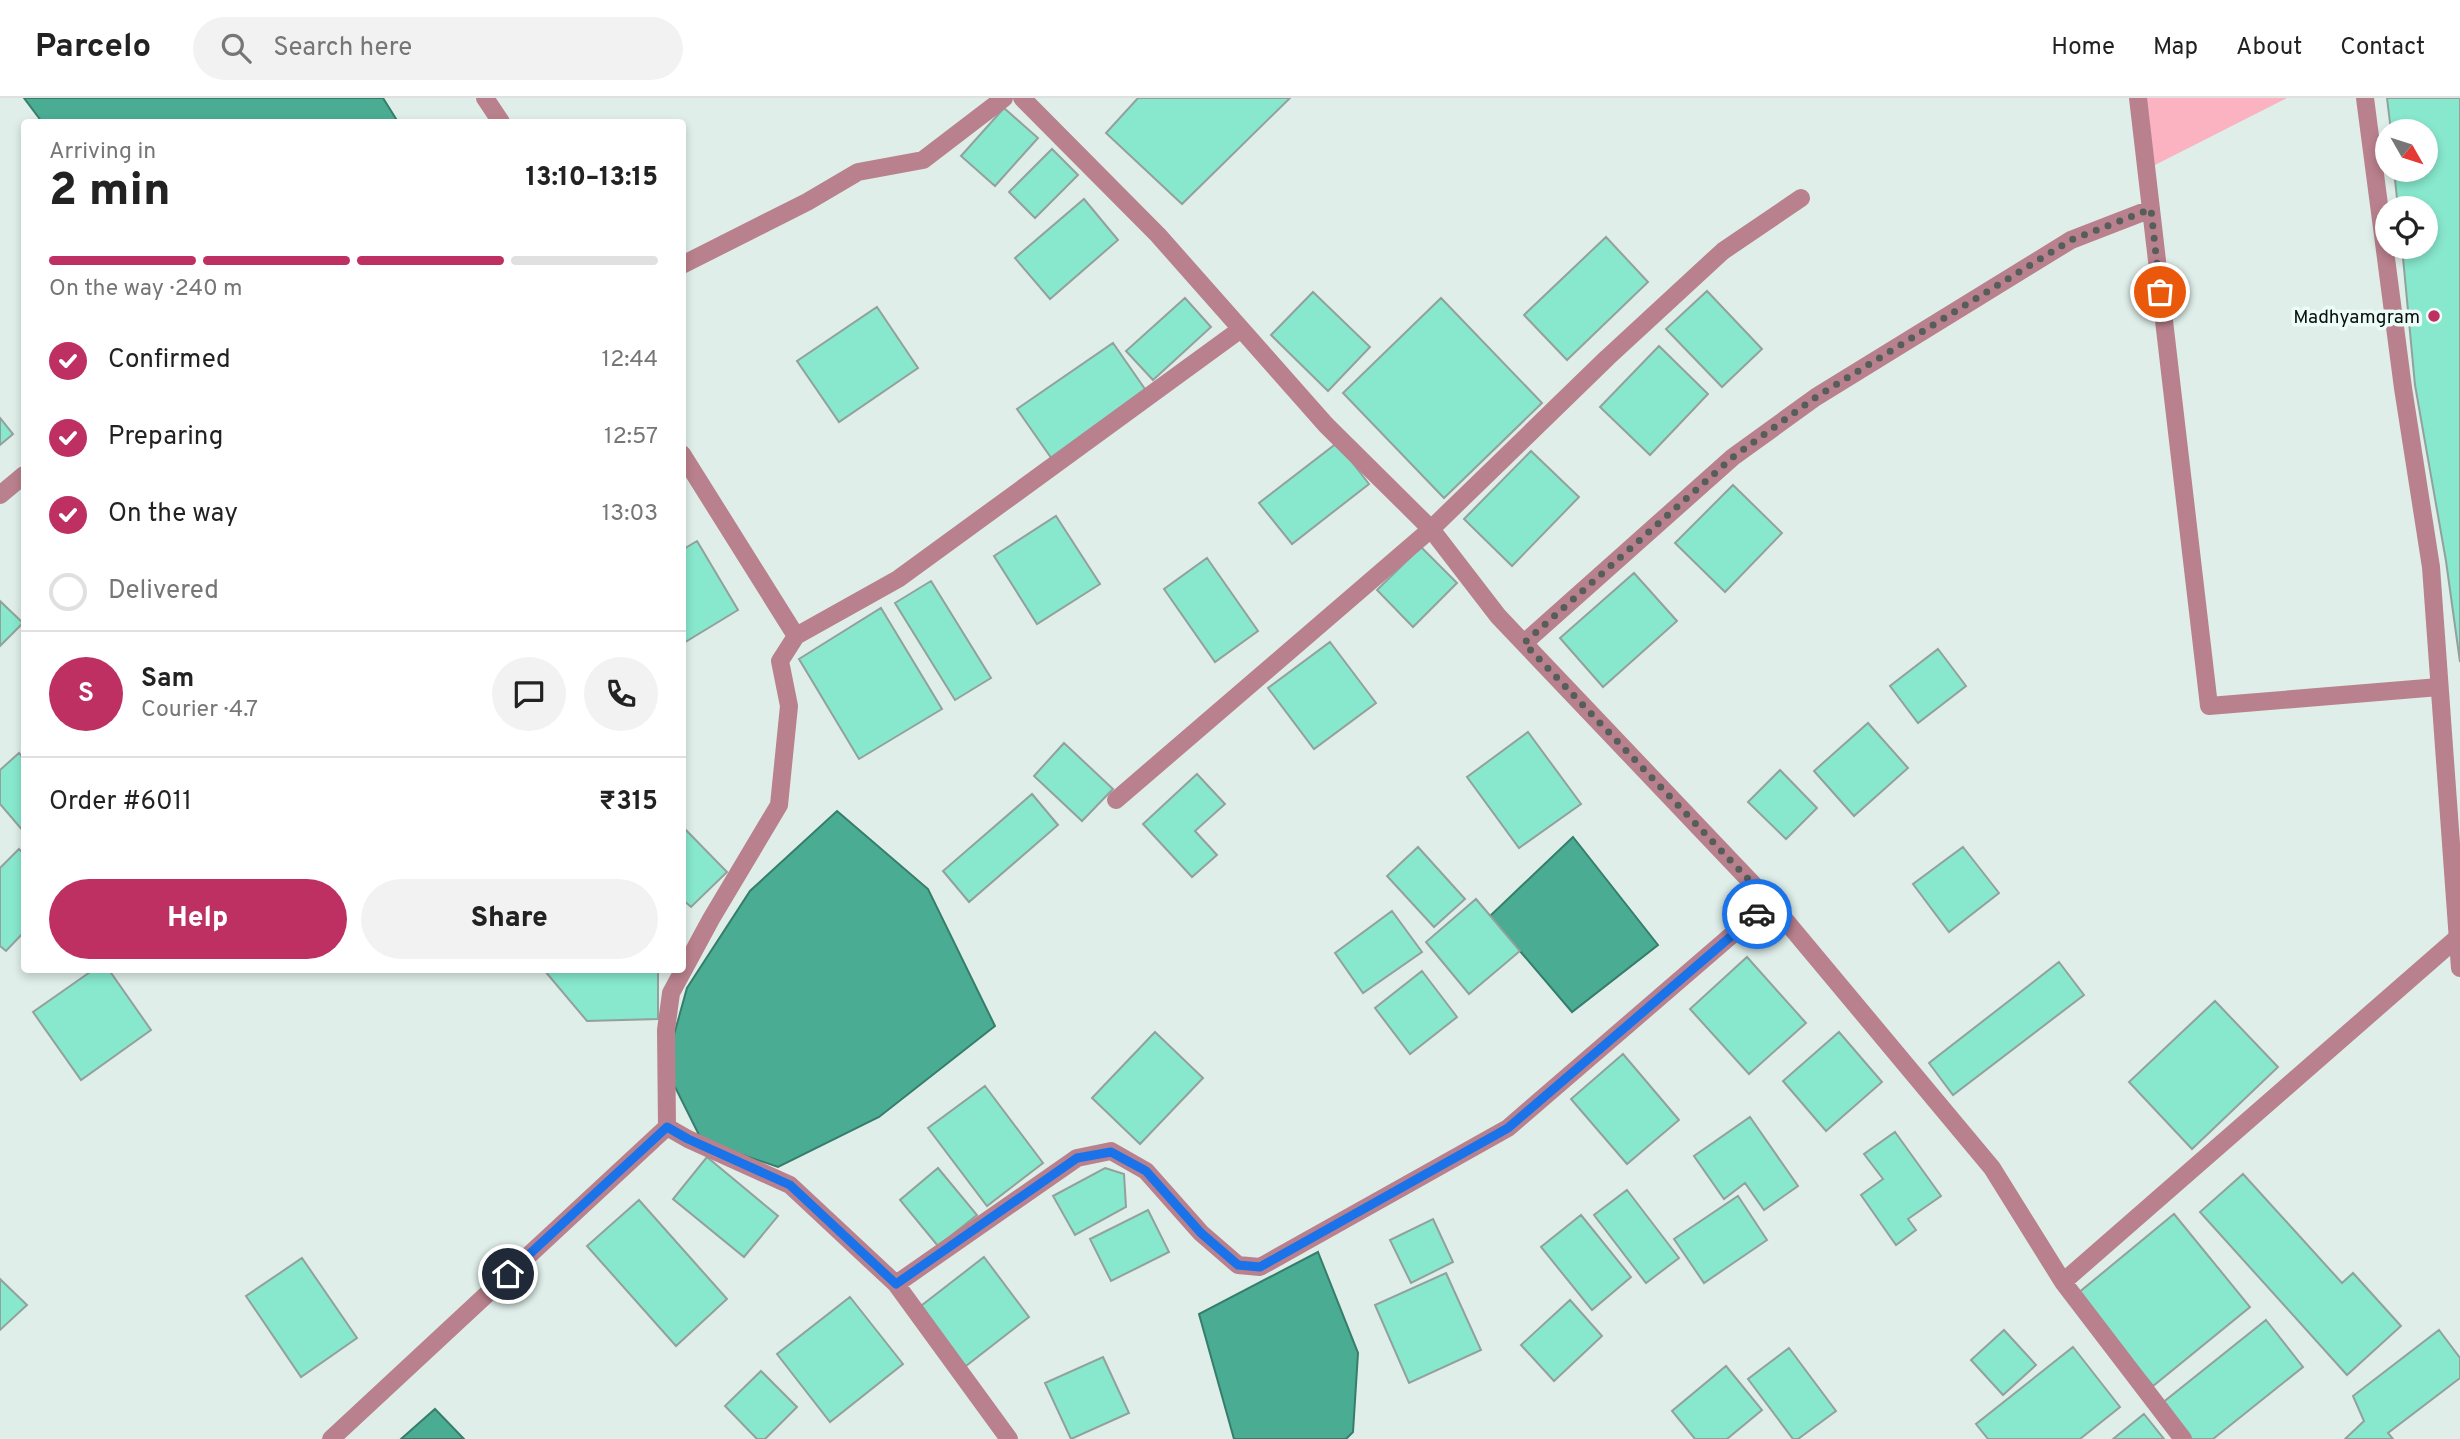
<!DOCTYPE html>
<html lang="en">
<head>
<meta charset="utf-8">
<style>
  body { margin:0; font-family:Overpass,sans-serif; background:#f2f2f2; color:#222; height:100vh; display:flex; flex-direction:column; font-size:26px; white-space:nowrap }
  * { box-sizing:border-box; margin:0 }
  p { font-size:23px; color:#767676 }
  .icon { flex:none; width:38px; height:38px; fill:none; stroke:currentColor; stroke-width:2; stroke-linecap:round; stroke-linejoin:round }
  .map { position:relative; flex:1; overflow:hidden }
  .side { position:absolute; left:21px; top:21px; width:665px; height:854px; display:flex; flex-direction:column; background:#fff; border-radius:7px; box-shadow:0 4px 10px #0003 }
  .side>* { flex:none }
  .needle { width:46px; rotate:129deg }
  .fabs { position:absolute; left:2375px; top:21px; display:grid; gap:14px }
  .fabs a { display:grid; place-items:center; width:63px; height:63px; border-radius:50%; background:#fff; box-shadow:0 4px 10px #0003; font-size:35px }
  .pin { position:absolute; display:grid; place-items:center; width:60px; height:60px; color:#fff; margin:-30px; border:4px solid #fff; border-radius:50%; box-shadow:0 2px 7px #0007 }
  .courier { position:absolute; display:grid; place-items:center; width:70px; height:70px; margin:-35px; border:5px solid #1a73e8; border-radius:50%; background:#fff; color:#222; box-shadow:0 2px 9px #0007 }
  .headline em { font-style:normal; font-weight:800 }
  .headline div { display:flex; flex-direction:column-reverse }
  .headline { display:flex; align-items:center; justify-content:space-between; height:119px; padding:0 28px }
  h1 { font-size:46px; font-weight:800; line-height:52px }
  .bar { display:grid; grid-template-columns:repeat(4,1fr); gap:10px 7px; align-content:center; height:84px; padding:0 28px }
  .bar i { height:9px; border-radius:5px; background:#e0e0e0 }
  .bar .current { background:#bd3061 }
  .bar p { grid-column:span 4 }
  .line { display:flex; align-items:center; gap:18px; padding:0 28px; border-top:2px solid #e0e0e0 }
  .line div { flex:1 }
  .round { display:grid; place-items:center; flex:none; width:74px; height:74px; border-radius:37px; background:#f2f2f2 }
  ol { padding:0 28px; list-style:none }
  li { display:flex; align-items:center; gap:21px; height:77px }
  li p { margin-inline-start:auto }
  li .icon { padding:7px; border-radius:50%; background:#bd3061; color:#fff; stroke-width:4 }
  li:last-child { color:#767676 }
  li i { width:38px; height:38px; border:4px solid #e0e0e0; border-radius:50% }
  .action { display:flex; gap:14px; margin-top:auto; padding:14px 28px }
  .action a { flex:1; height:80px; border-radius:42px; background:#bd3061; color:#fff; font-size:28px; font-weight:800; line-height:80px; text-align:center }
  .action a+a { background:#f2f2f2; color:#222 }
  header { display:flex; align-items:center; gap:42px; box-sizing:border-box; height:98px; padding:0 35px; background:#fff; border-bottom:2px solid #e0e0e0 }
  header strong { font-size:33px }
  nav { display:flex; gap:38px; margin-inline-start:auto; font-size:24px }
  .search { width:490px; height:63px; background:#f2f2f2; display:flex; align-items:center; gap:18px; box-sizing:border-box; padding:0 24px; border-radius:38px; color:#767676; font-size:26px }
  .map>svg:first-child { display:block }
</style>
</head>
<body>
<header>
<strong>Parcelo</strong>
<div class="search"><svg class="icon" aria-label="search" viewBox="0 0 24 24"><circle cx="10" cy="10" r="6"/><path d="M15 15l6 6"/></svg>Search here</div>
<nav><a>Home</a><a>Map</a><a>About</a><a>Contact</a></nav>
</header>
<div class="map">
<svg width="2460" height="1341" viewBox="0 0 2460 1341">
  <rect width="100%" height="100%" fill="#dfeee9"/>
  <path fill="#fbb3c2" d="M2133,0H2287L2153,68Z"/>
  <path fill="#4aac93" stroke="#377d6b" stroke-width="2" d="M24,0H383L398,24H42Z
    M837,713L928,791L995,928L879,1019L778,1069L702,1043L665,969L687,890L750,793Z
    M1573,739L1658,847L1572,914L1490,818Z
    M1318,1154L1358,1255L1353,1334L1346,1341H1234L1199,1216Z
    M435,1311L464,1341H401Z"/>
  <path fill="#87e8cd" stroke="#92a19c" stroke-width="2" d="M1138,0H1290L1182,106L1106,35Z
    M2387,0H2460V564L2446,463L2415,287L2402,149H2426V110H2398L2394,72H2426V33H2391Z
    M1004,10L1038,40L995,88L961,58Z
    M1052,51L1078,77L1035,120L1009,94Z
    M1084,101L1118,142L1050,201L1015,160Z
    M1606,139L1648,184L1567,262L1524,217Z
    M1707,193L1762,251L1722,289L1666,231Z
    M1313,194L1370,249L1328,293L1271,237Z
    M1185,200L1211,229L1153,282L1126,253Z
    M1441,200L1542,305L1444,400L1343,295Z
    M877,209L918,270L839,324L797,263Z
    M1113,245L1147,294L1052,361L1017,311Z
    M1659,248L1708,296L1650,357L1600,309Z
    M0,320L13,336L0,347Z
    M1337,345L1369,386L1292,446L1259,405Z
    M1531,353L1579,399L1512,468L1464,421Z
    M1733,387L1782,435L1725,494L1675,445Z
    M1056,418L1100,486L1037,526L994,458Z
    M697,443L738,512L682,546V452Z
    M1421,449L1457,485L1413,529L1377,492Z
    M1207,460L1258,533L1215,564L1164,491Z
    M1634,475L1677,523L1603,589L1560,540Z
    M931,483L991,580L955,602L895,505Z
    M0,503L23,525L0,548Z
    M881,510L942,611L859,661L799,561Z
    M1330,544L1376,605L1314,651L1268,590Z
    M1938,551L1966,588L1918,625L1890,588Z
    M1868,625L1908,670L1854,718L1814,673Z
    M1528,634L1581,706L1519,750L1467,679Z
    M1064,645L1113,691L1082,723L1034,678Z
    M19,655L24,661V734L0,706V672Z
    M1780,672L1817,710L1786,741L1748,704Z
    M1197,676L1225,706L1195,733L1217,757L1192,779L1143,726Z
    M1032,696L1058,727L969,804L943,773Z
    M682,728L727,774L691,809L682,801Z
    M1418,749L1465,801L1434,829L1387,778Z
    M1963,749L1999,795L1949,834L1913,786Z
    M19,751L24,756V834L6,853L0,848V770Z
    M1476,801L1520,853L1469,896L1426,844Z
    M1392,813L1422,854L1363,895L1335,855Z
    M1747,859L1806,925L1749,976L1690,911Z
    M2059,864L2084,897L1953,997L1929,965Z
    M93,872H109L151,932L81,982L33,914Z
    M544,872H658V921L587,923Z
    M1422,873L1457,919L1410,956L1375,910Z
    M2215,903L2278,969L2192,1051L2129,984Z
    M1155,934L1203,980L1140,1046L1092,1000Z
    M1839,934L1882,984L1826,1033L1783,983Z
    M1623,956L1679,1022L1627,1066L1571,1001Z
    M985,988L1043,1065L987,1108L928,1030Z
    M1750,1019L1798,1088L1764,1112L1745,1085L1724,1101L1694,1058Z
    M1895,1034L1941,1098L1908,1121L1916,1132L1896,1147L1861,1097L1883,1081L1864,1056Z
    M707,1059L778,1118L744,1159L673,1101Z
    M938,1070L977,1117L938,1148L900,1102Z
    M1105,1070L1124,1076L1126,1109L1075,1137L1053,1098Z
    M2243,1076L2342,1185L2353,1175L2401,1228L2347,1277L2200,1114Z
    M1627,1092L1679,1160L1646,1185L1594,1117Z
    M1738,1098L1767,1142L1704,1185L1674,1141Z
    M639,1102L727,1201L676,1248L587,1148Z
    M1148,1112L1169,1154L1111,1183L1090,1141Z
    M2174,1116L2250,1209L2153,1288L2077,1196Z
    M1581,1117L1631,1179L1592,1212L1541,1149Z
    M1433,1121L1453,1164L1411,1185L1390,1142Z
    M984,1159L1029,1219L962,1271L917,1211Z
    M302,1160L357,1240L301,1279L246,1198Z
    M1446,1175L1481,1252L1409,1285L1375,1207Z
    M0,1181L27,1207L0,1232Z
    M850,1199L903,1266L830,1324L777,1256Z
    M1570,1202L1602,1238L1554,1283L1521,1247Z
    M2266,1222L2303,1269L2213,1341H2189L2161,1306Z
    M2004,1232L2036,1267L2003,1297L1971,1262Z
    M2439,1232L2460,1260V1280L2388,1335L2393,1341H2345L2364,1323L2353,1298Z
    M2073,1249L2120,1309L2080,1341H1988L1976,1326Z
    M1789,1250L1836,1313L1798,1341H1793L1748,1281Z
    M1103,1259L1129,1315L1071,1341L1045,1285Z
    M1726,1268L1762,1312L1727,1341H1695L1672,1313Z
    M761,1273L797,1309L765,1341H757L725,1308Z
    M2144,1316L2164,1341H2113Z"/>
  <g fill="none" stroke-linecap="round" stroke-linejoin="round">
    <path stroke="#b9818d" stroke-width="18" d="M485,0L501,24
      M1022,0L1158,137L1326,327L1431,431L1498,518L1770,804L1992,1070L2063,1184L2183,1341
      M2138,0L2209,608L2439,589
      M682,167L807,104L858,74L923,62L1004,0
      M682,356L796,538L898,481L1241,231
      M0,397L24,377
      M1524,545L1733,359L1816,299L2071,142L2151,111
      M1116,702L1431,431L1607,260L1723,153L1801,100
      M667,1029L688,1041L790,1087L896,1186L1077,1060L1111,1053L1146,1073L1201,1135L1238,1167L1260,1169L1508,1030L1770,804
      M2063,1184L2457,840
      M896,1186L1009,1341
      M331,1341L667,1029L666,932L671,895L711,821L779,707L789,608L780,563L796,538"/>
    <path stroke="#b9818d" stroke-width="18" d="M2365,0L2403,290L2431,469L2460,870"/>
  </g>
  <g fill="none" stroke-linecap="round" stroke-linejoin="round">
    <path stroke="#555e5b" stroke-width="7" stroke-dasharray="0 12.6" d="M1757,816L1770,804L1524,545L1733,359L1816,299L2071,142L2151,111L2160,194"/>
    <path stroke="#1a73e8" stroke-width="9" d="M508,1176L667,1029L688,1041L790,1087L896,1186L1077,1060L1111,1054L1146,1073L1201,1135L1238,1167L1260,1169L1508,1030L1757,816"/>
  </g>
  <circle fill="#bd3061" stroke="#ecfcf6" stroke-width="2.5" cx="2434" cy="218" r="7"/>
  <g text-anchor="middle" stroke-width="7" stroke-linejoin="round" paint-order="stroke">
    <g font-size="19" fill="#0b100e" stroke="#ecfcf6" text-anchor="end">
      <text x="2420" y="225">Madhyamgram</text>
    </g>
  </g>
</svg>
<div class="fabs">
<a><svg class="needle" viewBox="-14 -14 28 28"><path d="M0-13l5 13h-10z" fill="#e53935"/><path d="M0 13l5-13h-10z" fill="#767676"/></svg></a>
<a><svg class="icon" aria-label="locate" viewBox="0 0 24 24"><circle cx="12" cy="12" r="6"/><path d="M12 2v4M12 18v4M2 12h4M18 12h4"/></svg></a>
</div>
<div class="pin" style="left:2160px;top:194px;background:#ea580c"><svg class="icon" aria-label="bag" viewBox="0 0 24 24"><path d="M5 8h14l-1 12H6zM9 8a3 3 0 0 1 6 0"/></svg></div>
<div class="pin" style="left:508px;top:1176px;background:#1f2937"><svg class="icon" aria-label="home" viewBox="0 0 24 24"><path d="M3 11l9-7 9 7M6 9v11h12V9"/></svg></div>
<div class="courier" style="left:1757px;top:816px"><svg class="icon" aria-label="car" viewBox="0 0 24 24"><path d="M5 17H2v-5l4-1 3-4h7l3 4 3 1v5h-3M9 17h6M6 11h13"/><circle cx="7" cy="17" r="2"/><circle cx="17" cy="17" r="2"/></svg></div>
<section class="side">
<div class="headline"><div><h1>2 min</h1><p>Arriving in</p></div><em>13:10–13:15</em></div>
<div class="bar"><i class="current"></i><i class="current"></i><i class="current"></i><i></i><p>On the way · 240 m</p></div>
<ol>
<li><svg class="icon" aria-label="check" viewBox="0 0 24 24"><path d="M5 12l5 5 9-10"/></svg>Confirmed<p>12:44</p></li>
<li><svg class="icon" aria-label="check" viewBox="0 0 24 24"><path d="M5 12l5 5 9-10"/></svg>Preparing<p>12:57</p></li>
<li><svg class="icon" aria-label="check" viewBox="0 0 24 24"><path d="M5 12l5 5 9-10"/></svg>On the way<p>13:03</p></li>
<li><i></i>Delivered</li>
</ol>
<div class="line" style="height:126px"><b class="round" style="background:#bd3061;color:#fff">S</b><div><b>Sam</b><p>Courier · 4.7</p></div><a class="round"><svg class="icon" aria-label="chat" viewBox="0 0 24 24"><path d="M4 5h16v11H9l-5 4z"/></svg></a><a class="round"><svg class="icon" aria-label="phone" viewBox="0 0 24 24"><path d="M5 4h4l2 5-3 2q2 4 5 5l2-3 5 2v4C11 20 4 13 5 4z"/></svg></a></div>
<div class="line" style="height:91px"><div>Order #6011</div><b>₹315</b></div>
<div class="action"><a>Help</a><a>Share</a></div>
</section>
</div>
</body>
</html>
